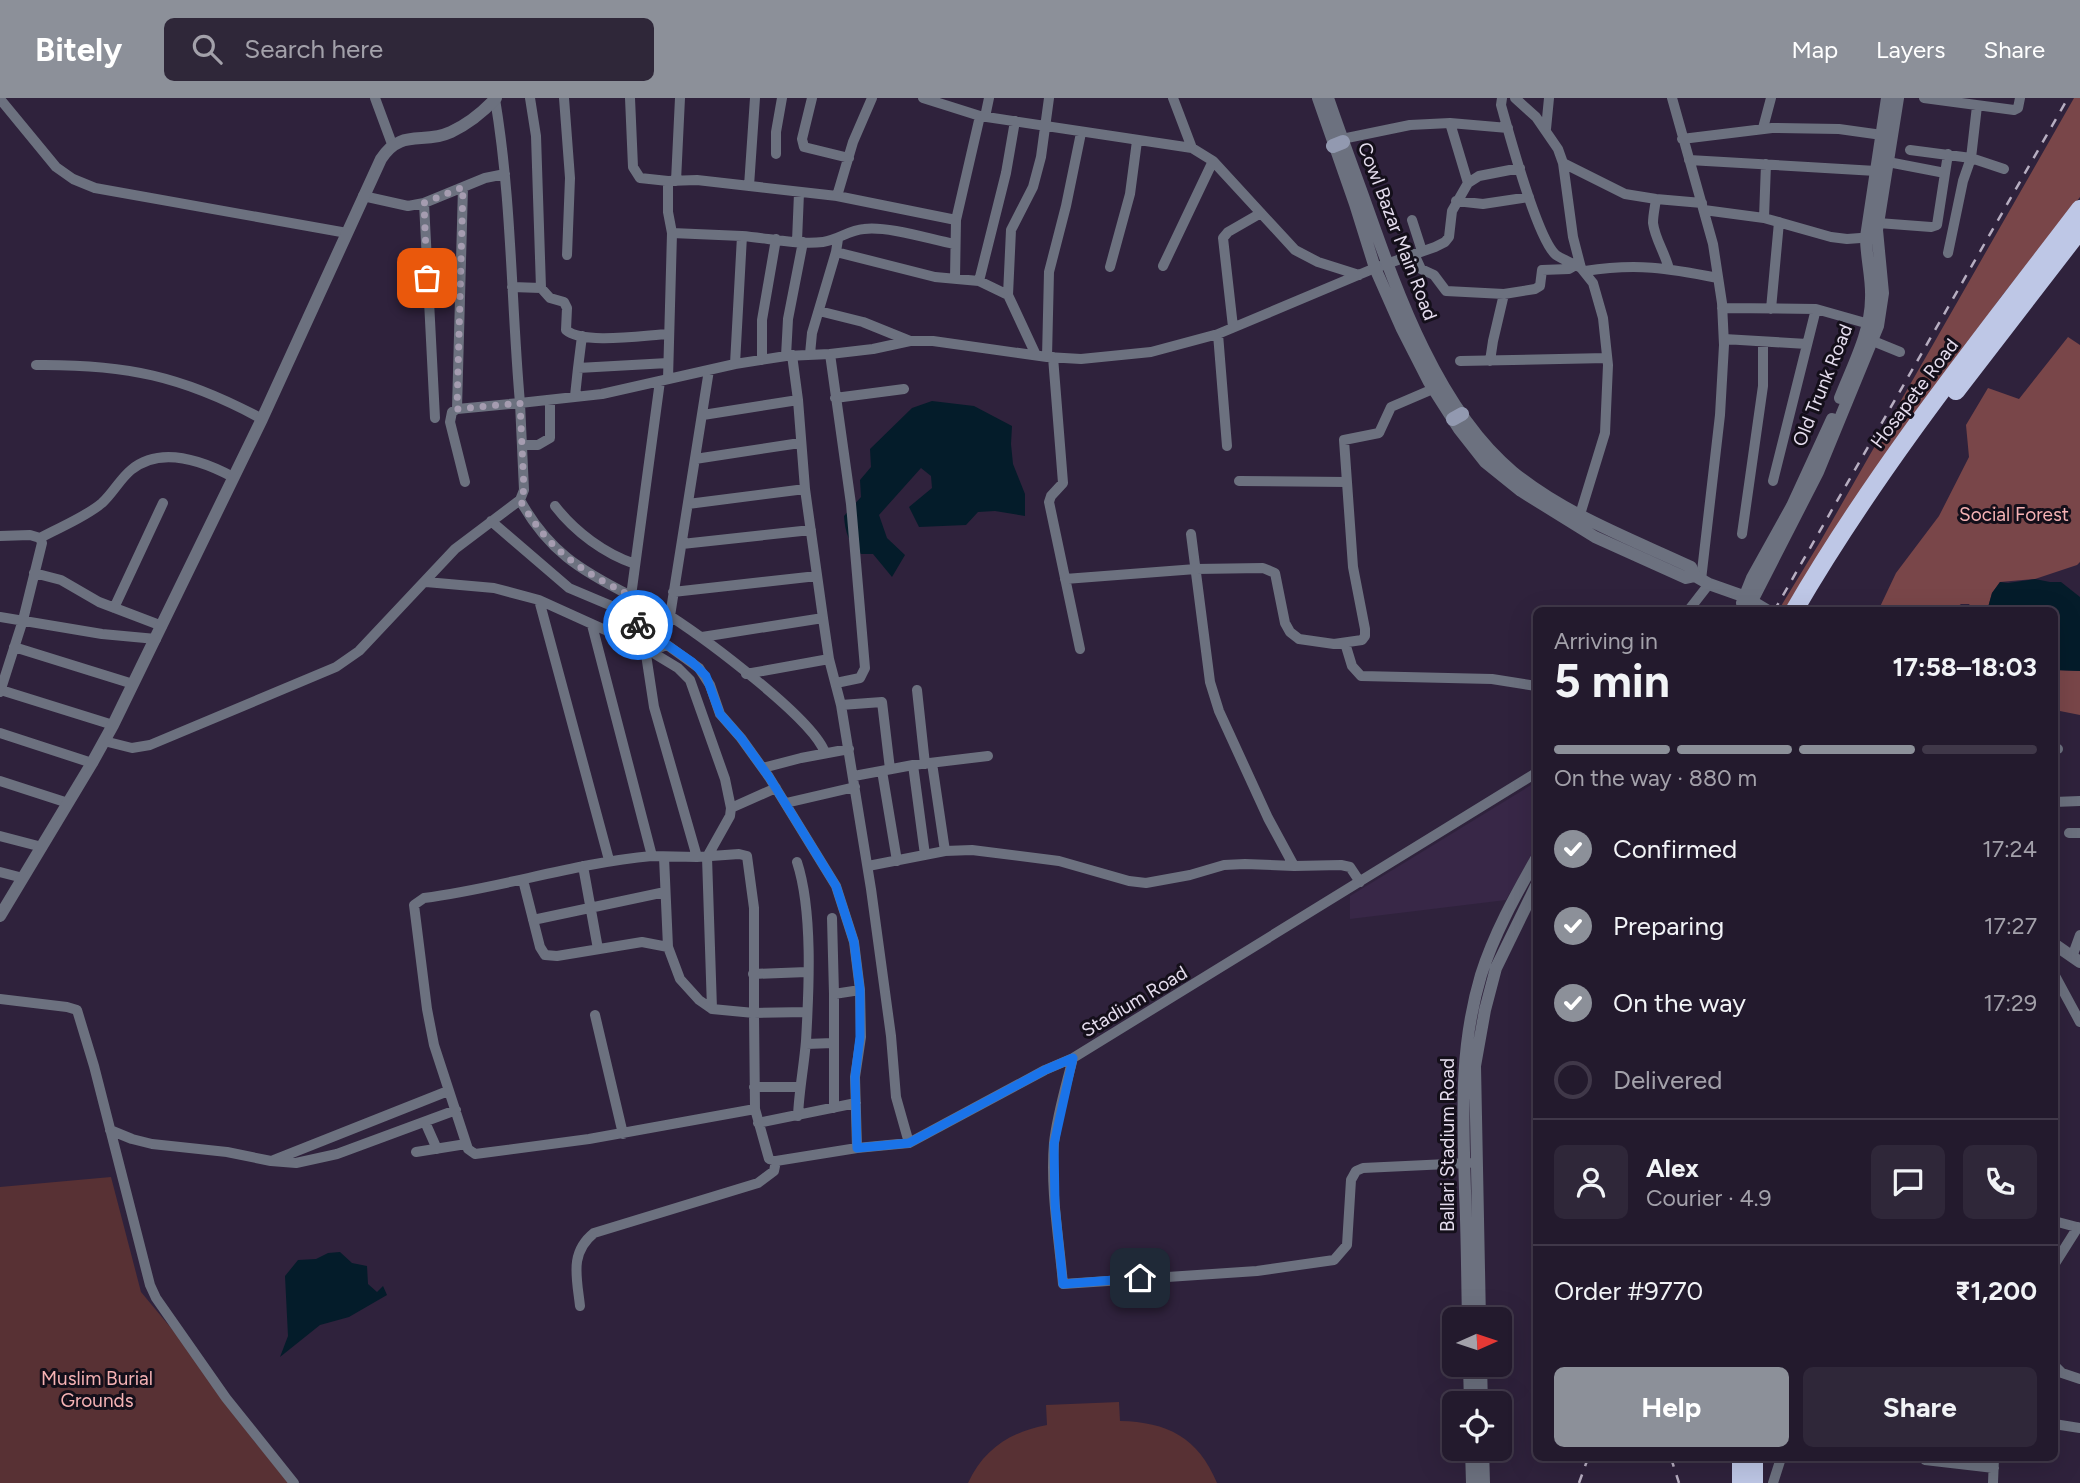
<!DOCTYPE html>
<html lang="en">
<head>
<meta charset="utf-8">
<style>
  body { margin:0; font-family:Figtree,sans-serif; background:#2f2739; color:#f1f3f6; height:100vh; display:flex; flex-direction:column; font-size:26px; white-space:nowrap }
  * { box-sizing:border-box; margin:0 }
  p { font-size:23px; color:#a3a1aa }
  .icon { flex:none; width:38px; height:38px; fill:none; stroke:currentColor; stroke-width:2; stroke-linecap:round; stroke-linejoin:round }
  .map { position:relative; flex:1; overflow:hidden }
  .panel { position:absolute; left:1533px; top:509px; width:525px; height:854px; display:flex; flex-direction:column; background:#231a2d; border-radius:10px; box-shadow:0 7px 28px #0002,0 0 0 2px #403849 }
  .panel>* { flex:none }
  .needle { width:46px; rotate:87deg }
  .fabs { position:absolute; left:1442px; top:1209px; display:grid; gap:14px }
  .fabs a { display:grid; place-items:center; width:70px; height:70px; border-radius:10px; background:#231a2d; box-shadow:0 7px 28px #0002,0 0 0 2px #403849; font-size:35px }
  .pin { position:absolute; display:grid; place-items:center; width:60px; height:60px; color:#fff; margin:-30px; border-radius:14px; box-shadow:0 4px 10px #0006 }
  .courier { position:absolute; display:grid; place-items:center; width:70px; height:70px; margin:-35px; border:5px solid #1a73e8; border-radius:50%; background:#fff; color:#222; box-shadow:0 2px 9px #0007 }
  .summary em { font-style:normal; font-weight:700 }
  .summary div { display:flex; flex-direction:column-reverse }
  .summary { display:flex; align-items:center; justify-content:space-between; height:119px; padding:0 21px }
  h1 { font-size:46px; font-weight:700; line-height:52px }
  .bar { display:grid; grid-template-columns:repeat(4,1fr); gap:10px 7px; align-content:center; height:84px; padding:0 21px }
  .bar i { height:9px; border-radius:5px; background:#403849 }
  .bar .on { background:#8c9099 }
  .bar p { grid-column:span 4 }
  .line { display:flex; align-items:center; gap:18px; padding:0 21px; border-top:2px solid #403849 }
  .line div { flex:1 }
  .round { display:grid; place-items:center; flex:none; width:74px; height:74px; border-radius:10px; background:#2f2739 }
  ol { padding:0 21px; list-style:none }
  li { display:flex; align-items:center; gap:21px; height:77px }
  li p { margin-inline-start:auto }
  li .icon { padding:7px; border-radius:50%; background:#8c9099; color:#fff; stroke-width:4 }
  li:last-child { color:#a3a1aa }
  li i { width:38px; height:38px; border:4px solid #403849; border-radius:50% }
  .button { display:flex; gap:14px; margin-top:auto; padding:14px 21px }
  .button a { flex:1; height:80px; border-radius:10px; background:#8c9099; color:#fff; font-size:28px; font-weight:700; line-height:80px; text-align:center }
  .button a+a { background:#2f2739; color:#f1f3f6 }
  header { display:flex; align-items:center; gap:42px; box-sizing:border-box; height:98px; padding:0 35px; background:#8c9099; color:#fff }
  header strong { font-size:33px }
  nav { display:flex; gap:38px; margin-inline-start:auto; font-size:24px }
  .search { width:490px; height:63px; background:#2f2739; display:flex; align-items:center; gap:18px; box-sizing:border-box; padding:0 24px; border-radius:10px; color:#a3a1aa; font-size:26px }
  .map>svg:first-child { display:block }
</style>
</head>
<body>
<header>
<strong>Bitely</strong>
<div class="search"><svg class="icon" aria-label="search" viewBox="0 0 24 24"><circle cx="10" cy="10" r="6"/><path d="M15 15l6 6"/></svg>Search here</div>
<nav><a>Map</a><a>Layers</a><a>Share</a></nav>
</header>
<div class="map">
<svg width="2080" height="1385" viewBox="0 0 2080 1385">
  <rect width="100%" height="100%" fill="#2f223c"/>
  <path fill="#382747" d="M1536,684V750L1506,802L1350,821V798Z"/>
  <path fill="#583134" d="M111,1079L141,1194L211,1278L243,1321L254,1343L291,1385H0V1089Z
    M1119,1304L1120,1323C1167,1324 1198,1339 1217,1385H968C984,1351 1010,1334 1047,1327L1046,1307Z"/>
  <path fill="#794649" d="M2074,0H2080V99L2001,199L1838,426L1789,513H1778L1820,444Z
    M2068,239L2080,247V464L2077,467L2035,481L2000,484L1992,495L1987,513H1974L1969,506H1961L1952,513H1878L1896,475L1939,418L1969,359L1966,327L1988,290L2019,301Z
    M2054,572L2080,573V617L2055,612Z"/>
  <path fill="#041c2a" d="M932,303L974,308L1012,328L1011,346L1013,366L1025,396V418L995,413L978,414L966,427L919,429L909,409L932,390L931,378L921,370L879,417L887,440L905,457L892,479L873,456H861C849,446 845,434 844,418L861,399L860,382L871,369L870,351L912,310Z
    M2035,481L2050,484H2061L2080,499V573L2055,572L2054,513H1987L1992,495L2000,484L2008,485Z
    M340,1154L352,1165L367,1168L368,1186L377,1194L383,1188L387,1197L349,1219L320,1227L280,1259L288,1238L285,1178L298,1162L316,1161L328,1155Z"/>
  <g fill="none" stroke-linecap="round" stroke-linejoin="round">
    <path stroke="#6c717f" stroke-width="10" d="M375,0L392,46
      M530,0L536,38L541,190
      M564,0L570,80L567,157
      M630,0L633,69L640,80L668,83L697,82L837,98L956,122L980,18
      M812,0L802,41L804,49L849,60
      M923,0L980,18L1192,50L1213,63L1295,152L1318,164L1359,177
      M1173,0L1192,50
      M1502,0L1501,7C1509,35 1537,141 1556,157C1563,162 1573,165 1581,170
      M1515,0L1536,19L1558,51L1563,65L1573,139L1581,170L1593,185L1603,220L1608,267L1605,335L1578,423
      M1672,0L1713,146L1722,205L1724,247L1720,317L1701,482
      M1924,0L2014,12L2018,10L2020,0
      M0,1L56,69L73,81L95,90L347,135
      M495,1C512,102 511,204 520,305L602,296L735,266L786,258L830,256L873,251L910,243H933L1047,259L1081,261L1151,254L1218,236L1375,170L1435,149L1445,144L1449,139L1452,113L1468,85L1479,78L1520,70
      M985,19L989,0
      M1450,25L1468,85
      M1763,30L1771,0
      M1546,31L1549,0
      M1342,41L1410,27L1450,25L1508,30
      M1682,41L1772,30L1839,31L1882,37
      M1910,52L1971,60L2004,71
      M776,56V34L782,0
      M1689,62L1876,73
      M1888,64L1945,75
      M1563,65L1625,96L1656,101L1702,105
      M676,83L680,0
      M749,88L755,0
      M363,98L408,108L424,105L485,80L505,76
      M837,98L853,44L872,0
      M1656,101C1655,109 1653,117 1653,125C1655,141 1665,155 1669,171
      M1456,103L1483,106L1529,99
      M424,105L435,320
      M1704,112L1764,120L1831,139L1847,141L1874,139
      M1764,120L1766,66
      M1412,122L1422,153
      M1878,125L1931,129L1937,127L1948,56
      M672,135L742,138
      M838,141L836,154L935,179L979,183L1008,197
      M797,143L799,95
      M1948,155L1963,83L1971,60L1977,8
      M1414,156L1421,171L1434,177L1446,193L1504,196L1535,191L1540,188L1542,172L1569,171L1576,167
      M1163,168L1213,63
      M1110,169L1130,96L1137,43
      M1585,173C1637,165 1667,170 1718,180
      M955,180L956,122
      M979,183L1006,75L1015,23
      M512,189L541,190L550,200L564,204L567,210L566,232C583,247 645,237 668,236
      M1722,210L1816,211L1876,228
      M1771,211L1779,124
      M819,213L863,224L910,243
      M1233,229L1223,140L1228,134L1261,115
      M1218,236L1227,348
      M582,238L578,270L668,265
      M1724,241L1807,246
      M1873,243L1900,254
      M810,256L812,235L836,154
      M830,256L851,406L865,570L860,580L836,585
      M792,257L798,302L805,391L823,520L829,561L841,607L871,791L891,938L896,999L909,1045
      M1036,257L1008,197L1011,132L1033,89L1041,59L1049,0
      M786,258L788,221L803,144
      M1047,259L1049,174L1066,108L1081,35
      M1053,259L1063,385L1051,398L1049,404L1080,551
      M762,262V222L776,141
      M1460,263L1607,260
      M1490,263L1493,243L1504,196
      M735,266L742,138C768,140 797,147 823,144C838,142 849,132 864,131C888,128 929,141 954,146
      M36,267C125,266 183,278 262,321
      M668,281L672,135L668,114V83
      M575,298L578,270
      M835,300L904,291
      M457,311L463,89
      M703,317L798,302
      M523,347H538L550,340V303
      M695,361L800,345
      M1239,383L1346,384
      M1773,383L1816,211
      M520,402C548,453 580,472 631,498
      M688,406L805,391
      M555,408C575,434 605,456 635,466
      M491,423L569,490L626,514L651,539L663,544L699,570L710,587L720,616L741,640L769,679L836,788L854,844L860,892L861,939L855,979L857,1050L776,1063L769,1061L755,1011L754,915L712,911L699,902L680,881L668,849L664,759
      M1191,436L1210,584L1219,613L1268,720L1294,768
      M1742,436L1763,288V244
      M0,438L30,437L40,440L42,445L23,522L0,594
      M40,440C60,429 84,420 102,405C113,395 120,381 131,372C161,347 203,363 233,379
      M682,446L811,432
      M34,475L61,482L99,504L162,528
      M1065,481L1196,471L1263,470L1275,475L1285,525L1290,534L1299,541L1334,546L1362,542L1365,538V531L1353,469L1344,342L1379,335L1391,309L1433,291
      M426,484L494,490L539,502L645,550L678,570L690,582L725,681L731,710L730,718L707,759L712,911
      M673,494L817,478
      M539,502L609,762
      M114,510L163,405
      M1688,513L1709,486
      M626,514L631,498L660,283
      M670,518C704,540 814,621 825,655
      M0,519L102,536L156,541
      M592,527L652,758L697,759L739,756L747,758L754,810V915L807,914
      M702,539L823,520
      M1345,545L1352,568L1361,578L1492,581L1536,588
      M14,549L133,586
      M662,549L670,518L709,272
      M645,550L654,609L697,759
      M746,576L829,561
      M1,592L113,627
      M917,592L925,666
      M841,607L882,604L890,671
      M0,635L92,665
      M104,643L132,650L150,647L336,569L359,553L455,451L520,402L524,392L520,305L457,311L452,314L450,324L465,384
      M2054,651H2058
      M932,665L945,753
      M913,667L925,757
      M763,670L801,660L849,651
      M882,673L897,763
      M854,678L913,667L988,658
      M0,683L68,705
      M2054,704L2080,703
      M786,705L855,689
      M731,710L776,690
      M2069,735H2080
      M0,738L42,749
      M652,758C575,765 501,790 424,800L414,807L427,911L434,947L468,1051L475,1056L483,1055L589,1041L755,1011
      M797,764C813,813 809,891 806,943C804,968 799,993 798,1018
      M583,768L598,851
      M868,768L945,753L972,752L1059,763L1129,783L1146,785L1190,777L1224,767L1245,766L1294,768L1341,767L1350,769L1360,784
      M0,774L23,780
      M523,782L540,849L545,857L557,858L642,844L668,849
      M832,820L834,896L860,892
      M533,822L665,794
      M2072,859L2080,837
      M753,876L807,874
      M2054,876L2080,924
      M834,896V1010
      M0,901L67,909L77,912L94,968L150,1187L156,1200L226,1300L294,1385
      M595,917L623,1036
      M806,946L833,945
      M754,989H799
      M425,1024L437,1051
      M758,1025L856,1005
      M110,1032L132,1041L152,1046L227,1054L271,1063L296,1065L337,1056L456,1012
      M857,1050L909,1045L1045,972L1073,960
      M416,1054L466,1046
      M274,1062L448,993
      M1469,1065L1363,1070L1356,1073L1351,1082L1347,1147L1334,1162L1257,1173L1063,1186C1059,1140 1050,1091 1054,1045C1057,1017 1066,988 1073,960L1536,675
      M2054,1123L2080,1130
      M2054,1167L2078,1129
      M580,1208C577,1180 569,1155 594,1135L758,1085L774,1073L776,1063
      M2054,1267L2062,1275L2080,1281
      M2054,1326L2080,1330
      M1925,1362L1994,1370
      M1773,1385L1781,1360
      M1993,1385L1994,1360"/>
    <path stroke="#6c717f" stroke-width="12" d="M1318,0L1355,106L1375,170L1402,231L1429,284L1459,331L1485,364L1521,393L1595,439L1686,480L1695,478L1709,486L1743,498L1768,513
      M1328,0C1340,35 1353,70 1366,106C1397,194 1438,312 1513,374C1564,416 1631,441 1691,469L1695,478
      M1840,300C1852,269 1871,234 1871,200C1872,180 1866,160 1866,139L1887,0
      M1742,505L1752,480L1792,408L1832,321
      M1741,511L1752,503L1818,374L1878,228L1883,195L1877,132L1898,0
      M0,818L92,665L113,627L262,321L381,61C401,30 423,47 451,34C468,26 484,13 496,0
      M2054,846L2080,864
      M1468,1222C1467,1179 1467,1136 1465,1093C1463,1017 1459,951 1481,877C1494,836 1515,798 1536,761
      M1480,1222L1475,968L1485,912L1496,870L1536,788
      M1469,1267L1470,1306
      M1481,1267L1482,1306
      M1471,1351L1472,1385
      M1483,1351L1484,1385"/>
    <path stroke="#9299b0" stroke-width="14" d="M1333,48L1343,44
      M1453,321L1462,316"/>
    <path stroke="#bec7e6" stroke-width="18" d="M1956,293L2080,132
      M1794,513C1877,370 1980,242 2080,111
      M1754,1360V1385
      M1741,1385V1360"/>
    <path stroke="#b7aec1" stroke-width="2.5" stroke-dasharray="9 9" stroke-linecap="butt" d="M1774,513L2068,0
      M1671,1360L1679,1385
      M1579,1385L1588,1360"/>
  </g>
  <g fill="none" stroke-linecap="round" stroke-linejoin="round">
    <path stroke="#a59cb0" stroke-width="7" stroke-dasharray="0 12.6" d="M427,180L424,105L463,89L457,311L520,305L524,392L520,402C549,453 580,472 631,498L626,514L638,527"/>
    <path stroke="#1a73e8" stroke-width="9" d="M638,527L651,539L663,544L692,564L706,578L720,616L741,640L769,679L836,788L854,844L860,892V939L855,979L857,1050L909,1045L1045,972L1073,960L1054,1046L1055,1107L1063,1186L1140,1180"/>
  </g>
  <g text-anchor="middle" stroke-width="6" stroke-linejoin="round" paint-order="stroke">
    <g font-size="19" fill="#e5ddee" stroke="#140f1a">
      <text transform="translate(1398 133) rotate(69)" y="7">Cowl Bazar Main Road</text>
      <text transform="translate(1822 287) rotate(-68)" y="7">Old Trunk Road</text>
      <text transform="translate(1914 295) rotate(-53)" y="7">Hosapete Road</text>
      <text transform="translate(1134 903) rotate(-31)" y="7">Stadium Road</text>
      <text transform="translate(1447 1047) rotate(-90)" y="7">Ballari Stadium Road</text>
    </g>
    <g font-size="19" fill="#f5b2b4" stroke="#140f1a">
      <text x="2014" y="423">Social Forest</text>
      <text x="97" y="1287">Muslim Burial<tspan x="97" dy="22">Grounds</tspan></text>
    </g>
  </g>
</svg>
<div class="fabs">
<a><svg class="needle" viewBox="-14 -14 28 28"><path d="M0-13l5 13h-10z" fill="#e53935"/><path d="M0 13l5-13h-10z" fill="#a3a1aa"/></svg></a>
<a><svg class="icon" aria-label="locate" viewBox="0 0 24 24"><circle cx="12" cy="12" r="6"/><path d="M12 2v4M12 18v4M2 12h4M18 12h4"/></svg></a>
</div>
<div class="pin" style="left:427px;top:180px;background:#ea580c"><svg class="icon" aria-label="bag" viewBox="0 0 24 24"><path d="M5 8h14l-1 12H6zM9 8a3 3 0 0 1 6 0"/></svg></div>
<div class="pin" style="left:1140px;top:1180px;background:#1f2937"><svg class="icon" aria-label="home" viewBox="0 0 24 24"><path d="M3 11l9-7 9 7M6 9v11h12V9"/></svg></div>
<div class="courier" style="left:638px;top:527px"><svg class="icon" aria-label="bike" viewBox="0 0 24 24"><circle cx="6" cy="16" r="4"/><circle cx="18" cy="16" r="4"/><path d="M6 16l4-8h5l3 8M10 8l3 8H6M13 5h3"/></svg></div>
<section class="panel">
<div class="summary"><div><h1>5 min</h1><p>Arriving in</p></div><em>17:58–18:03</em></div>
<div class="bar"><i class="on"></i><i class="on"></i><i class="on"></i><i></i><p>On the way · 880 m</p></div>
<ol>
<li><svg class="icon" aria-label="check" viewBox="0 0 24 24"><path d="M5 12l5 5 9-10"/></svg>Confirmed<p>17:24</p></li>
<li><svg class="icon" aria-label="check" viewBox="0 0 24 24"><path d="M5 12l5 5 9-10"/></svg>Preparing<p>17:27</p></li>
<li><svg class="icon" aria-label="check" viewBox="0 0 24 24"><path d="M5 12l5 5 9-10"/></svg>On the way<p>17:29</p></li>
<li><i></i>Delivered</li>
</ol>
<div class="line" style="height:126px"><a class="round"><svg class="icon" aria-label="person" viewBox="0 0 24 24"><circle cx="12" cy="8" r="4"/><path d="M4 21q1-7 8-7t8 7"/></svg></a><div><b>Alex</b><p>Courier · 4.9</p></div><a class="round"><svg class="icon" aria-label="chat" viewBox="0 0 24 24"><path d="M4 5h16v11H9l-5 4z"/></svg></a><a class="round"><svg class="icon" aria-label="phone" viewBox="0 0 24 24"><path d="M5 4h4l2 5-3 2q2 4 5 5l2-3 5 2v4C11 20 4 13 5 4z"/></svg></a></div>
<div class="line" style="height:91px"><div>Order #9770</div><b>₹1,200</b></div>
<div class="button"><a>Help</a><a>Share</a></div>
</section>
</div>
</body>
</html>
